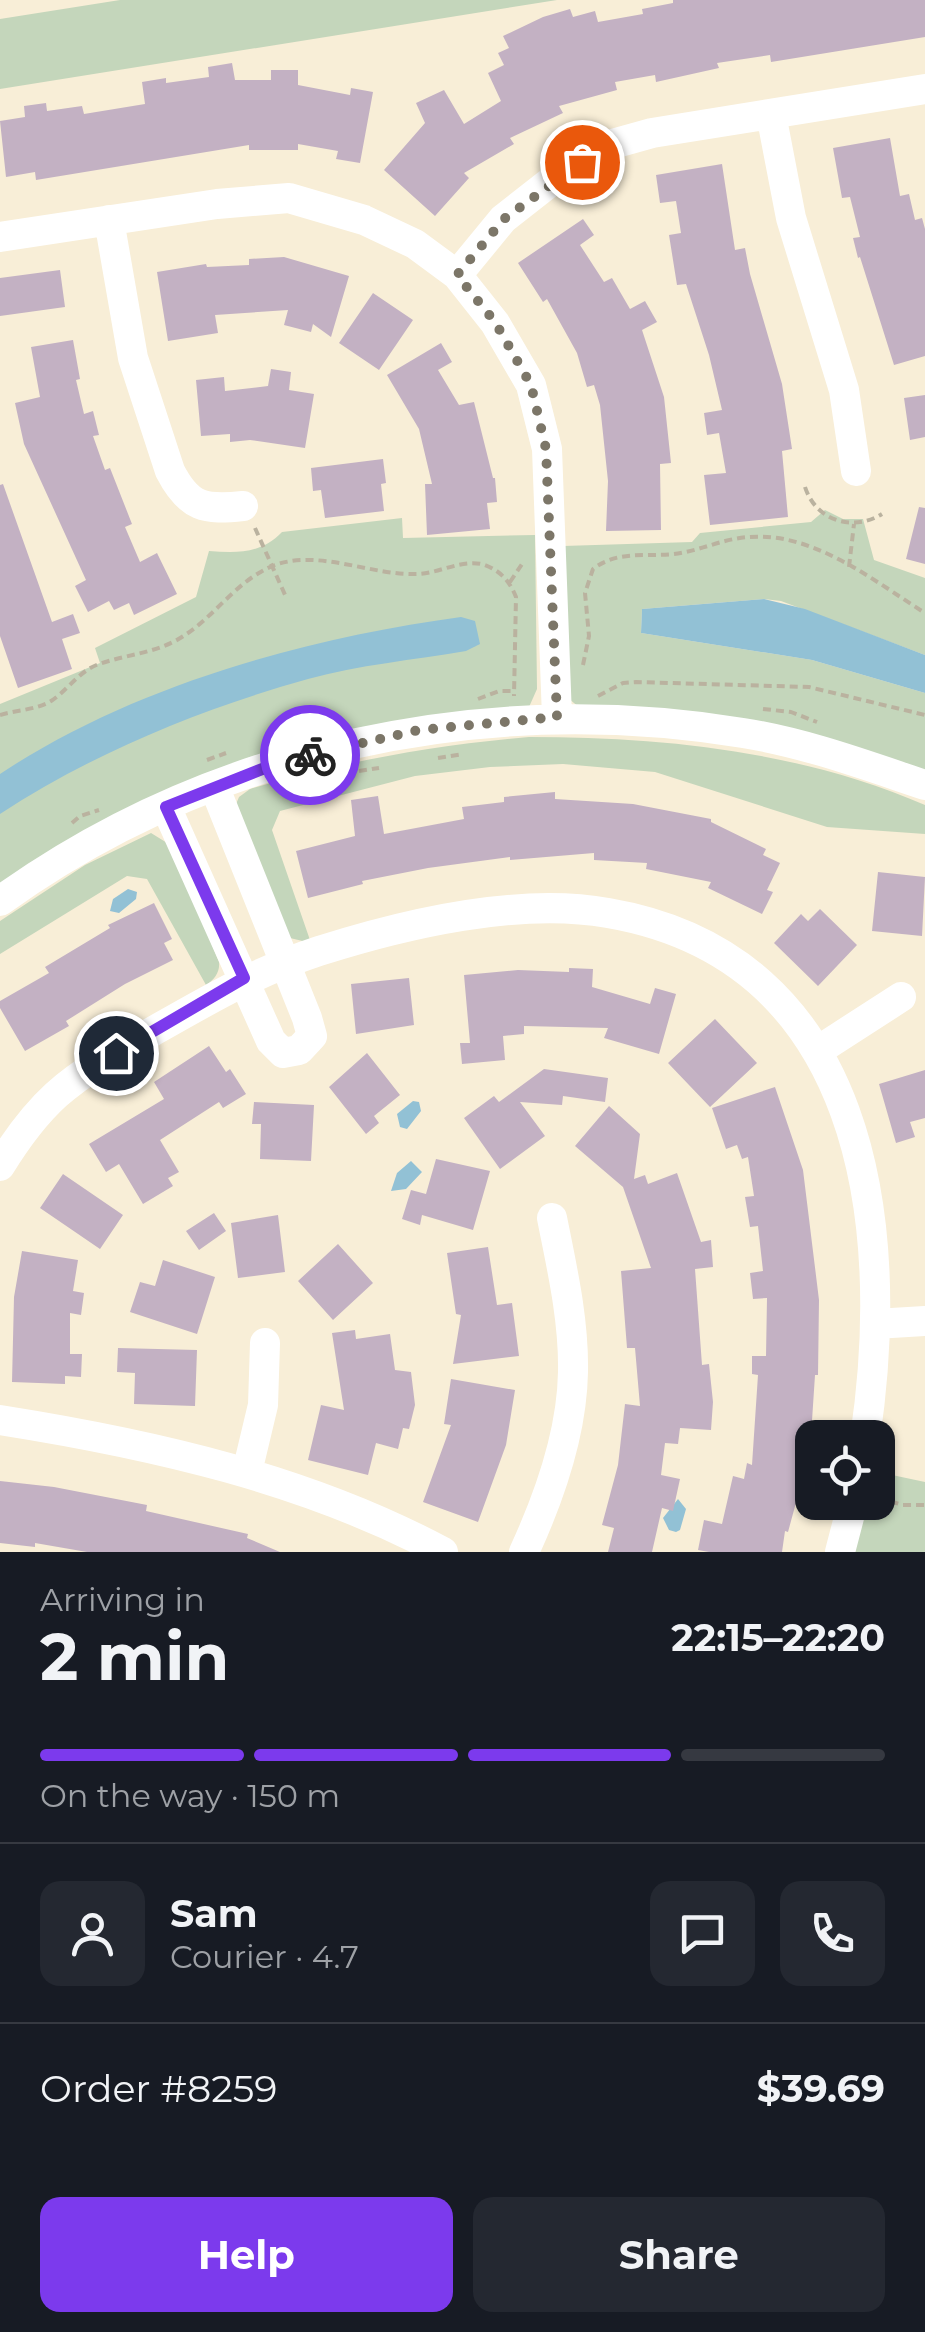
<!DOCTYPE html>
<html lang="en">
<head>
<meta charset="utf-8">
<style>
  body { margin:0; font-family:Montserrat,sans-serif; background:#242831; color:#f1f3f6; height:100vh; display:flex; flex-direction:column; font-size:38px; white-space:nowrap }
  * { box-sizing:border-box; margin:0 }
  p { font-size:32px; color:#9ea1a6 }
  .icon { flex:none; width:55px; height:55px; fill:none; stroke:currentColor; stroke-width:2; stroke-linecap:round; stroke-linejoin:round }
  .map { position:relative; height:1552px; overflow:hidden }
  .panel { display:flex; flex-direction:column; background:#171b24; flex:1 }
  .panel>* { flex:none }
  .fabs { position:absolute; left:795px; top:1420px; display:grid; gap:20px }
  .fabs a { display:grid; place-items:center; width:100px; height:100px; border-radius:20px; background:#171b24; box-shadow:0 2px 8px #0004; font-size:50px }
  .pin { position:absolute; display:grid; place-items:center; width:85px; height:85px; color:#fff; margin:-42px; border:5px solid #fff; border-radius:50%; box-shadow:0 2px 10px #0007 }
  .courier { position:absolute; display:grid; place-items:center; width:100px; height:100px; margin:-50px; border:8px solid #7c3aed; border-radius:50%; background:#fff; color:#222; box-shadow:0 2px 12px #0007 }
  .summary em { font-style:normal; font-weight:700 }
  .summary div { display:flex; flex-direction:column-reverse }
  .summary { display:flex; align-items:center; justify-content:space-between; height:170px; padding:0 40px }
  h1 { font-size:65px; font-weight:700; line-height:75px }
  .bar { display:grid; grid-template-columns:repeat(4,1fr); gap:15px 10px; align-content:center; height:120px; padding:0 40px }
  .bar i { height:12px; border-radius:8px; background:#363941 }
  .bar .current { background:#7c3aed }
  .bar p { grid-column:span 4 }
  .line { display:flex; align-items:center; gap:25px; padding:0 40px; border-top:2px solid #363941 }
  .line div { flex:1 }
  .round { display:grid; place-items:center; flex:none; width:105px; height:105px; border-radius:20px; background:#242831 }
  .primary-button { display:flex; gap:20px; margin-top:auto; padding:20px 40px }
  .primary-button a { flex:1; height:115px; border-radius:20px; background:#7c3aed; color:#fff; font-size:40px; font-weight:700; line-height:115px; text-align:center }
  .primary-button a+a { background:#242831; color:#f1f3f6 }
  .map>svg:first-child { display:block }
</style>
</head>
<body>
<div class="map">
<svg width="925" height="1552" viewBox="0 0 925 1552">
  <rect width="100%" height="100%" fill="#f8eed7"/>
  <path fill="#c4d6bb" d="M120,0H557L0,89V19Z
    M825,510L843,519H863L874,560L925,578V655L781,601L764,599L642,609L641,633L812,660L925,693V776L580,708L568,698L563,546L692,542L700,533L811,522Z
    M402,518L403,538L535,535L537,689L529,707L347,733L0,888V704L100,663L95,648L196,597L209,551C237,553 261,554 282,532Z
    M529,737C663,737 800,751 925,805V834L827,827L655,772L563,764L490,767L415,776L280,811L272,830L311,943L290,938L234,809L239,797L250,789C342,762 433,745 529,737Z
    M151,833L172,846L219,962C220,972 215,979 206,985L147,879L127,876L0,954V921L85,865Z
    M878,1472L925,1482V1552H853L866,1503L878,1502Z"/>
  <path fill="#92c1d5" d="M764,599L805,609L925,655V693L812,660L641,633L642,609Z
    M461,617L475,621L480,644L466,651C414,660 358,665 308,679C201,709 93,753 0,814V774C132,686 306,638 461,617Z
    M128,889L137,892L136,899L119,913L110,911L113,899Z
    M413,1101L419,1102L421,1111L407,1129L400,1127L397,1114Z
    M411,1161L422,1172L406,1189L391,1191L397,1173Z
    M678,1499L686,1509L680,1530L676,1532L669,1530L663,1518Z"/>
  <path fill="#c3b1c3" d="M673,0H925V37L771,62L770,55L717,63L719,68L656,82L655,75L615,82L617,90L559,106L563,113L510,138L514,144L464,173L469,178L435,216L384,170L425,123L416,103L444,90L464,124L501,101L488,73L504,65L498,53L509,48L503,36L543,17L570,9L573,17L595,11L598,22L643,14L642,9L673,3Z
    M232,63L235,80H271V70H298V85L350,95L351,88L373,92L360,163L336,159L338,151L298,144V150H249V145L36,180L35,172L6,177L0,121L25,117L24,106L46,103L47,111L82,106L84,114L145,104L142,82L166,78V83L209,77L208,67Z
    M890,138L900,196L909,194L915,220L922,218L925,229V356L894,365L860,257L858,258L853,238L860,237L850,197L842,198L833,148Z
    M722,164L735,250L745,248L750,274L782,384L792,449L782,451L788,517L710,525L704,475L726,473L719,433L707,435L704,413L722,410L709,355L686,284L677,285L669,235L681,233L676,201L660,203L656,175Z
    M583,219L594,235L580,245L604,282L612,278L630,309L645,301L657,322L642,330L664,397L671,463L660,464L661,530L606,531L608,481L600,405L594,385L587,387L577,353L547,299L543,302L518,263Z
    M284,257L349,276L331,337L313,324L311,332L284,325L288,310L215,315L218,333L168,341L157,272L206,264L207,267L249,265V259Z
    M60,270L65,307L0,316V278Z
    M373,293L413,320L379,370L339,343Z
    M73,340L80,379L76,380L84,414L93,411L99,435L93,436L105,470L110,468L132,524L125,527L140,562L157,553L177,594L134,615L129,603L114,610L109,601L88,612L75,586L86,580L24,444L15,403L40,397L31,347Z
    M441,343L452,362L438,370L459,405L474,402L493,478H495L497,502L487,503L490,529L427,535L425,484H432L419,429L387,375Z
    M271,369L291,372L289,390L314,394L305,448L250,440L230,442V434L201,436L196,380L224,377L225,391L268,386Z
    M925,395V437L910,440L904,398Z
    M383,459L386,483L381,484L384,511L325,518L321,490L313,491L311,468Z
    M3,484L52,622L73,614L80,633L62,639L72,669L18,688L0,636V485Z
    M919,507L925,508V564L906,559Z
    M555,792V799L633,804L711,819V822L766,849L763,855L780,863L767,890L773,892L762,914L708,888L711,882L646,869L647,863L594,860V853L510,860V857L428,868L362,881L363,884L308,898L296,851L355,836L351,800L378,796L384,834L464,819L462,807L504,802V797Z
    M878,872L925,877L922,936L872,931Z
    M154,903L172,939L164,943L173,960L125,984L66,1021L69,1026L25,1051L0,1008V1001L49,973L45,967L110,928L108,925Z
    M820,909L857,945L818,986L774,943L801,914L808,921Z
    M569,968L593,969L592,987L650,1004L655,988L676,994L659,1054L604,1038L608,1028L524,1026V1034L503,1036L505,1060L462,1064L460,1043H470L464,975L518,970L569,972Z
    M409,978L414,1025L356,1034L351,984Z
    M715,1019L757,1063L710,1107L668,1063Z
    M209,1046L226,1072L230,1069L246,1094L223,1108L219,1102L160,1140L179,1172L168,1178L173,1186L143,1204L119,1164L106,1172L89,1144L164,1099L154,1082Z
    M367,1053L400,1095L374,1116L379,1123L366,1134L329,1087Z
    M544,1069L608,1078L605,1102L563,1096L562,1105L520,1102L545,1136L500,1169L464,1118L494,1096L499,1102Z
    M925,1070V1118L910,1122L915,1137L896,1143L879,1084Z
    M775,1087L803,1170L819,1300L818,1375H815L810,1451L788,1532L785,1531L782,1552H709L698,1550L704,1520L722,1524L733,1476L744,1479L747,1463L752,1465L758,1375L752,1374V1356H766L767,1298L753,1299L750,1273L763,1271L758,1226L750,1227L745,1197L754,1196L748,1157L742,1159L737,1145L726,1149L712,1108Z
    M254,1102L314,1105L311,1161L260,1159L261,1124H252Z
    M609,1106L640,1134L634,1179L645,1175L648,1184L677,1173L701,1242L711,1240L713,1267L695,1269L702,1365L709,1364L713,1402L711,1430L680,1428L678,1444L665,1443L661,1475L680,1479L673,1511L662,1508L652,1552H608L614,1528L602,1525L618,1465L625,1404L640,1406L635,1348H627L621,1271L651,1268L623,1187L575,1146Z
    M436,1159L490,1171L473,1230L422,1215L420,1225L402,1219L411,1190L426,1194Z
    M63,1174L123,1215L100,1249L40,1208Z
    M214,1213L226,1231L199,1250L186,1231Z
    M278,1215L285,1272L238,1278L231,1223Z
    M338,1244L373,1283L333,1320L298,1281Z
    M488,1247L497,1305L512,1303L519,1356L453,1364L461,1315L456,1314L447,1253Z
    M22,1251L78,1260L73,1291L84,1293L81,1315L70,1313V1354H82L81,1377L65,1376V1384L12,1382L14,1297Z
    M163,1260L215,1277L197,1334L130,1312L140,1282L155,1286Z
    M355,1330L356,1339L390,1334L395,1370L411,1372L415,1405L409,1429L403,1428L398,1449L376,1443L368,1475L308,1460L321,1405L344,1410L332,1333Z
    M118,1348L197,1350L195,1406L134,1404L135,1373L117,1372Z
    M451,1379L515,1390L506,1445L478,1522L423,1502L451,1425L444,1424Z
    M0,1481L54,1487L147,1505L146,1511L248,1534L247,1538L280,1552H87L35,1543V1547L0,1543Z"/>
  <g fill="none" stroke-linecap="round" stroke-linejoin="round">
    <path stroke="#bab29f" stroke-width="4" stroke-dasharray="8 5" stroke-linecap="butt" d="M805,487C816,521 853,532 882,514
      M255,528L286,597
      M849,567L854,524
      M510,582L524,561
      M583,665L589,636L585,593L593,569C618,550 645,557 674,554C700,551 724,538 750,537C814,532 874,581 925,613
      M598,696L623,683L636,682L809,687L925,715
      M478,699L499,691H512
      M763,709L791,712L817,722
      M0,715C17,710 36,710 51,701C68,690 79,671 99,664C128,654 159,653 185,635C216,615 238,579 275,565C320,549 372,576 418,574C440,573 464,558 485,565C501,571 510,582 516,597L514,696
      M438,758L463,754
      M207,760L226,753
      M359,771L379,768
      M72,823L80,816L99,810
      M878,1471L882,1487L879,1497
      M878,1498L903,1505H925"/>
    <path stroke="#fff" stroke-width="30" d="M771,114L791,218L844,390L856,471
      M109,220L133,358L170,471C189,508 205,510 243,506
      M0,237L217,204L289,198L364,220L415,244L457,275L495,323L531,385L547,449L557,717
      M457,275L503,219L554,179L609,145L652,133L925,89
      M166,807L271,1041L283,1053L299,1050L312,1036L307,1018L214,786
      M0,901C214,747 485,691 743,733C806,743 865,765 925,785
      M819,1050L901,997
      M0,1166C16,1140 33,1116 56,1095C83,1071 118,1051 150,1033C208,1000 255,972 319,951C404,924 519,897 608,913C865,957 897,1223 865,1438
      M875,1324L925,1321
      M0,1420C152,1444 307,1479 443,1552
      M247,1472L263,1405L265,1343
      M524,1552C549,1498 572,1433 573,1372C574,1320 562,1268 552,1218
      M840,1552L853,1502"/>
  </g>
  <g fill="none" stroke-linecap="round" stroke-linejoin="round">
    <path stroke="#7c7668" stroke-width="10" stroke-dasharray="0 18" d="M310,755L419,730L557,717L546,449L531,385L495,322L457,275L504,219L582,162"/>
    <path stroke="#7c3aed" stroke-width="12" d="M116,1053L244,978L166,807L270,766L310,755"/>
  </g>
</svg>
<div class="fabs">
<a><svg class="icon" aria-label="locate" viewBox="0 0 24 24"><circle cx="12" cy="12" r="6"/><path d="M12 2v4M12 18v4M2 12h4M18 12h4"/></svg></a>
</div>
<div class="pin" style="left:582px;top:162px;background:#ea580c"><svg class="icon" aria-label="bag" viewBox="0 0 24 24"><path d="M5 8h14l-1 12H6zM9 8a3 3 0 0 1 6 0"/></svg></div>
<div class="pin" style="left:116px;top:1053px;background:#1f2937"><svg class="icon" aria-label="home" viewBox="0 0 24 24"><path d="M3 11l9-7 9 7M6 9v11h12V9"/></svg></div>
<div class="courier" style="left:310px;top:755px"><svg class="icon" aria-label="bike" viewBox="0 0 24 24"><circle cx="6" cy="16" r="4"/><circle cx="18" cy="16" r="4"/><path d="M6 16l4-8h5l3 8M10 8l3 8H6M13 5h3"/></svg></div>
</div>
<section class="panel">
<div class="summary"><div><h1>2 min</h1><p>Arriving in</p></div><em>22:15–22:20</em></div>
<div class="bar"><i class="current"></i><i class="current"></i><i class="current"></i><i></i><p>On the way · 150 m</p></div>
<div class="line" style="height:180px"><a class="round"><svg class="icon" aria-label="person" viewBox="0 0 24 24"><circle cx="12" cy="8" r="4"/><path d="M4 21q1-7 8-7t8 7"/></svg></a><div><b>Sam</b><p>Courier · 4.7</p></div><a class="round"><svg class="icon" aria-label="chat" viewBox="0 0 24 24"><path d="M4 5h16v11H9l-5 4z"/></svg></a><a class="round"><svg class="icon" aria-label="phone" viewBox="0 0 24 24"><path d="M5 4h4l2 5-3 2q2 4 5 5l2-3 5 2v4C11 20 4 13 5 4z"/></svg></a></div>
<div class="line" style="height:130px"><div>Order #8259</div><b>$39.69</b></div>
<div class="primary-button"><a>Help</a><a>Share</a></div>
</section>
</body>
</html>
